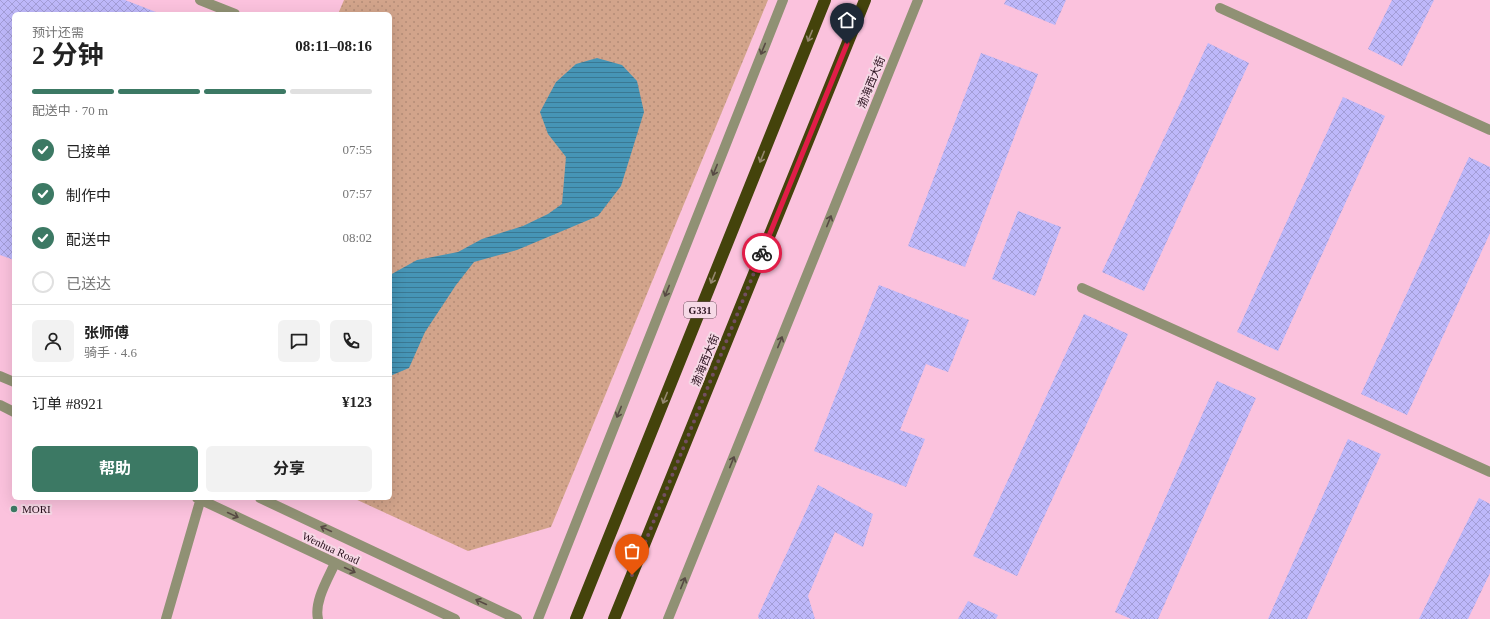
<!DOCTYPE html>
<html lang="zh">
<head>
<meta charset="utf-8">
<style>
  body { margin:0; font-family:"Times New Roman","Noto Sans SC",serif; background:#f2f2f2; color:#222; height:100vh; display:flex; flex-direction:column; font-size:15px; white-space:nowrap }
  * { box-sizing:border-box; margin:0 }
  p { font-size:13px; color:#767676 }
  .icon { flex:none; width:22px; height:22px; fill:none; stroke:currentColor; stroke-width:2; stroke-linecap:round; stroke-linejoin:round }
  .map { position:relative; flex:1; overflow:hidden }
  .panel { position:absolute; left:12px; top:12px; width:380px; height:488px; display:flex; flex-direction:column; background:#fff; border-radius:6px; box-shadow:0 4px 16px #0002 }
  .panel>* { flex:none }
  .pin { position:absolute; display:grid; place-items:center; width:34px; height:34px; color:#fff; margin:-41px -17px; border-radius:50% 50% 50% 0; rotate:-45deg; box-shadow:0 0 4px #0007 }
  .pin .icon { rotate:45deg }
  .courier { position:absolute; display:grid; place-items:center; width:40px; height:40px; margin:-20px; border:3px solid #e11d48; border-radius:50%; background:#fff; color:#222; box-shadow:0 1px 5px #0007 }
  .head em { font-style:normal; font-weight:700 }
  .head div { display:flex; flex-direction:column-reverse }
  .head { display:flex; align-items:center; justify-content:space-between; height:68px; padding:0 20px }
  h1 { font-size:26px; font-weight:700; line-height:30px }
  .bar { display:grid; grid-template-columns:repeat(4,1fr); gap:6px 4px; align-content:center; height:48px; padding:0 20px }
  .bar i { height:5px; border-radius:3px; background:#e0e0e0 }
  .bar .on { background:#3c7964 }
  .bar p { grid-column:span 4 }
  .line { display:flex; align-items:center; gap:10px; padding:0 20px; border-top:1px solid #e0e0e0 }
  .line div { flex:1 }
  .round { display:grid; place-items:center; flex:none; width:42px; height:42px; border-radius:6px; background:#f2f2f2 }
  ol { padding:0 20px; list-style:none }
  li { display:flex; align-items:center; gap:12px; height:44px }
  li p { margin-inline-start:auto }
  li .icon { padding:4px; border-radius:50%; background:#3c7964; color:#fff; stroke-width:4 }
  li:last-child { color:#767676 }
  li i { width:22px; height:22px; border:2px solid #e0e0e0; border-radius:50% }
  .button { display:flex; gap:8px; margin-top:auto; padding:8px 20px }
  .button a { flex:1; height:46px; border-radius:6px; background:#3c7964; color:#fff; font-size:16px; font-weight:700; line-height:46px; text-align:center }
  .button a+a { background:#f2f2f2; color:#222 }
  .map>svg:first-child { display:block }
</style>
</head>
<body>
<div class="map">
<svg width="1490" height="619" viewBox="0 0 1490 619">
  <defs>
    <pattern id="green-dots" width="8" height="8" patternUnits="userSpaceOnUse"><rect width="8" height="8" fill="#d2a48b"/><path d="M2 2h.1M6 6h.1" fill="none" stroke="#b48c77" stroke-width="1.8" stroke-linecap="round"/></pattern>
    <pattern id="water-rules" width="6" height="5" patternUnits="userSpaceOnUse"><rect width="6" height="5" fill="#4695b6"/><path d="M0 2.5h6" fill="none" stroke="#3a7893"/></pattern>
    <pattern id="building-cross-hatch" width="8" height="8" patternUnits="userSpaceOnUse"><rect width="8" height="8" fill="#beb8fa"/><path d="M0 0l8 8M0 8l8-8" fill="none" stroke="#a39dd6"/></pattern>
  </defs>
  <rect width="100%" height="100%" fill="#fbc2dd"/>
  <path fill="url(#green-dots)" d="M344,0H768L551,527L468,551L353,498H390V14H338Z"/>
  <path fill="url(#water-rules)" d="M597,58L622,65L637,81L644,112L621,186L598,216L517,250L474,262L456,285L425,332L409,368L390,376V275L417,260L458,252L482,239L523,226L548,214L562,204L566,157L548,134L540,112L556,82L576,64Z"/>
  <path fill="url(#building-cross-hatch)" d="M0,0H125L161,14H14V260L0,255Z
    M1006,0H1066L1055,25L1004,4Z
    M1392,0H1434L1402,66L1368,49Z
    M1208,43L1249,63L1144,291L1102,272Z
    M981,53L1038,74L965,267L908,246Z
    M1343,97L1385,116L1278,351L1237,332Z
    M1469,157L1490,167V233L1407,415L1361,394Z
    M1018,211L1061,227L1035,296L992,279Z
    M879,285L969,320L948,372L926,364L900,430L925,439L906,487L814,451Z
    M1084,314L1128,334L1017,576L973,556Z
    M1217,381L1256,398L1158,619H1131L1115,612Z
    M1348,439L1381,454L1307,619H1268Z
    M818,485L873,514L863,547L835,532L808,596L815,619H759L758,616Z
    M1479,498L1490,504V573L1468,619H1419Z
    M968,601L998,615L996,619H958Z"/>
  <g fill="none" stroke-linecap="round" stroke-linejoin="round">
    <path stroke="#909174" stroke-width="10" d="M200,0L235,14
      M1220,8L1490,130
      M1082,288L1490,472
      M0,376L14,382
      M0,405L14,412
      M197,498L455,619
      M260,498L517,619
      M166,619L201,498
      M318,619C314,601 328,579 335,563
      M538,619L783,0
      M668,619L918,0"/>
    <path stroke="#44430b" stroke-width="12" d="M576,619L825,0
      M614,619L865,0"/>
  </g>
  <defs><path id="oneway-shaft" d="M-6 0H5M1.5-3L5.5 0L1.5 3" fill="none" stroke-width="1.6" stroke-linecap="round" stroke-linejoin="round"/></defs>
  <g stroke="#94866e">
    <use href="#oneway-shaft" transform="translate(810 36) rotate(112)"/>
    <use href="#oneway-shaft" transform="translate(762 157) rotate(112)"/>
    <use href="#oneway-shaft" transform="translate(713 278) rotate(112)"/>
    <use href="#oneway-shaft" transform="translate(665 398) rotate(112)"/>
  </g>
  <g stroke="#574a44">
    <use href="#oneway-shaft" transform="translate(763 49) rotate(112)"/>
    <use href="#oneway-shaft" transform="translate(715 170) rotate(112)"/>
    <use href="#oneway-shaft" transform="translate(829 221) rotate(-68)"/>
    <use href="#oneway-shaft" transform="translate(667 291) rotate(112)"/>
    <use href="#oneway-shaft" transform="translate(780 342) rotate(-68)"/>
    <use href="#oneway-shaft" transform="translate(619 412) rotate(112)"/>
    <use href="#oneway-shaft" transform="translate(732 462) rotate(-68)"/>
    <use href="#oneway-shaft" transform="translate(233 515) rotate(25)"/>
    <use href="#oneway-shaft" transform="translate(326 529) rotate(-155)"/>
    <use href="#oneway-shaft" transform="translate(350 570) rotate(25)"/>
    <use href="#oneway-shaft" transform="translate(683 583) rotate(-68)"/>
    <use href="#oneway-shaft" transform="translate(481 602) rotate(-155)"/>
  </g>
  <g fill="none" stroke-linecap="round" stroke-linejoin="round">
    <path stroke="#724e60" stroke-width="4" stroke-dasharray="0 7.2" d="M632,575L762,253"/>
    <path stroke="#e11d48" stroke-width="5" d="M762,253L847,44"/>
  </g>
  <circle fill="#3c7964" stroke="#f6d9e6" stroke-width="1.5" cx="14" cy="509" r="4"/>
  <g text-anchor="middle" stroke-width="4" stroke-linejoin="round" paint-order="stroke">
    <rect fill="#f6d9e6" stroke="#664c59" stroke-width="1" x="684" y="302" width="32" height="16" rx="3"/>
    <g font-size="10" font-weight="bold" fill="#280f1c">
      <text x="700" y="314">G331</text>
    </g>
    <g font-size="11" fill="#280f1c" stroke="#f6d9e6">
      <text transform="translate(871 82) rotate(-68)" y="4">渤海西大街</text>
      <text transform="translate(705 360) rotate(-68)" y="4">渤海西大街</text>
      <text transform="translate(331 548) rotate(25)" y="4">Wenhua Road</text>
    </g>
    <g font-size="11" fill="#280f1c" stroke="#f6d9e6" text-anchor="start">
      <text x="22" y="513">MORI</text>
    </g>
  </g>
</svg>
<div class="pin" style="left:632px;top:575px;background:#ea580c"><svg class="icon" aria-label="bag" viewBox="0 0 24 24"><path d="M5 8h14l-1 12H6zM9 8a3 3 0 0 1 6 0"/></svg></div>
<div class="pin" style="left:847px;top:44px;background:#1f2937"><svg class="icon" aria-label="home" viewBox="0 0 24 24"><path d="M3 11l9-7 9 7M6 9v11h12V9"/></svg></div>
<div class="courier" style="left:762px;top:253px"><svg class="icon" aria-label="bike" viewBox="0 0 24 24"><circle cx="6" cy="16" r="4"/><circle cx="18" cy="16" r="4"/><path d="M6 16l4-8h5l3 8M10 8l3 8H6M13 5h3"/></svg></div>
<section class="panel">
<div class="head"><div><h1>2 分钟</h1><p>预计还需</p></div><em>08:11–08:16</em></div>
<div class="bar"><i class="on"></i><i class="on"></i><i class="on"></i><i></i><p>配送中 · 70 m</p></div>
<ol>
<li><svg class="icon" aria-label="check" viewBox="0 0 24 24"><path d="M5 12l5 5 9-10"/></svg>已接单<p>07:55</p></li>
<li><svg class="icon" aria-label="check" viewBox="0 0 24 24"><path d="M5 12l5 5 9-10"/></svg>制作中<p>07:57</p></li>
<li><svg class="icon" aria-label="check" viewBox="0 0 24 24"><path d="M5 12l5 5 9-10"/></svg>配送中<p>08:02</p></li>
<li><i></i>已送达</li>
</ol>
<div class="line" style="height:72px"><a class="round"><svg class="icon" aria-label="person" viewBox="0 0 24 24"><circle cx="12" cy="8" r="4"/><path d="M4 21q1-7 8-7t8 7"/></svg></a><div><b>张师傅</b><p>骑手 · 4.6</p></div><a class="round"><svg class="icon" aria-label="chat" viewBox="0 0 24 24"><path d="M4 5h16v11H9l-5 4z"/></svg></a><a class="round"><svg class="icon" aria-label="phone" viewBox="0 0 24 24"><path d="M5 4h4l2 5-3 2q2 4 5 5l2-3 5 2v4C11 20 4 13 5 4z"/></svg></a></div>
<div class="line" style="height:52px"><div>订单 #8921</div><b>¥123</b></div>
<div class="button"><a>帮助</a><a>分享</a></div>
</section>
</div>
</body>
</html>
